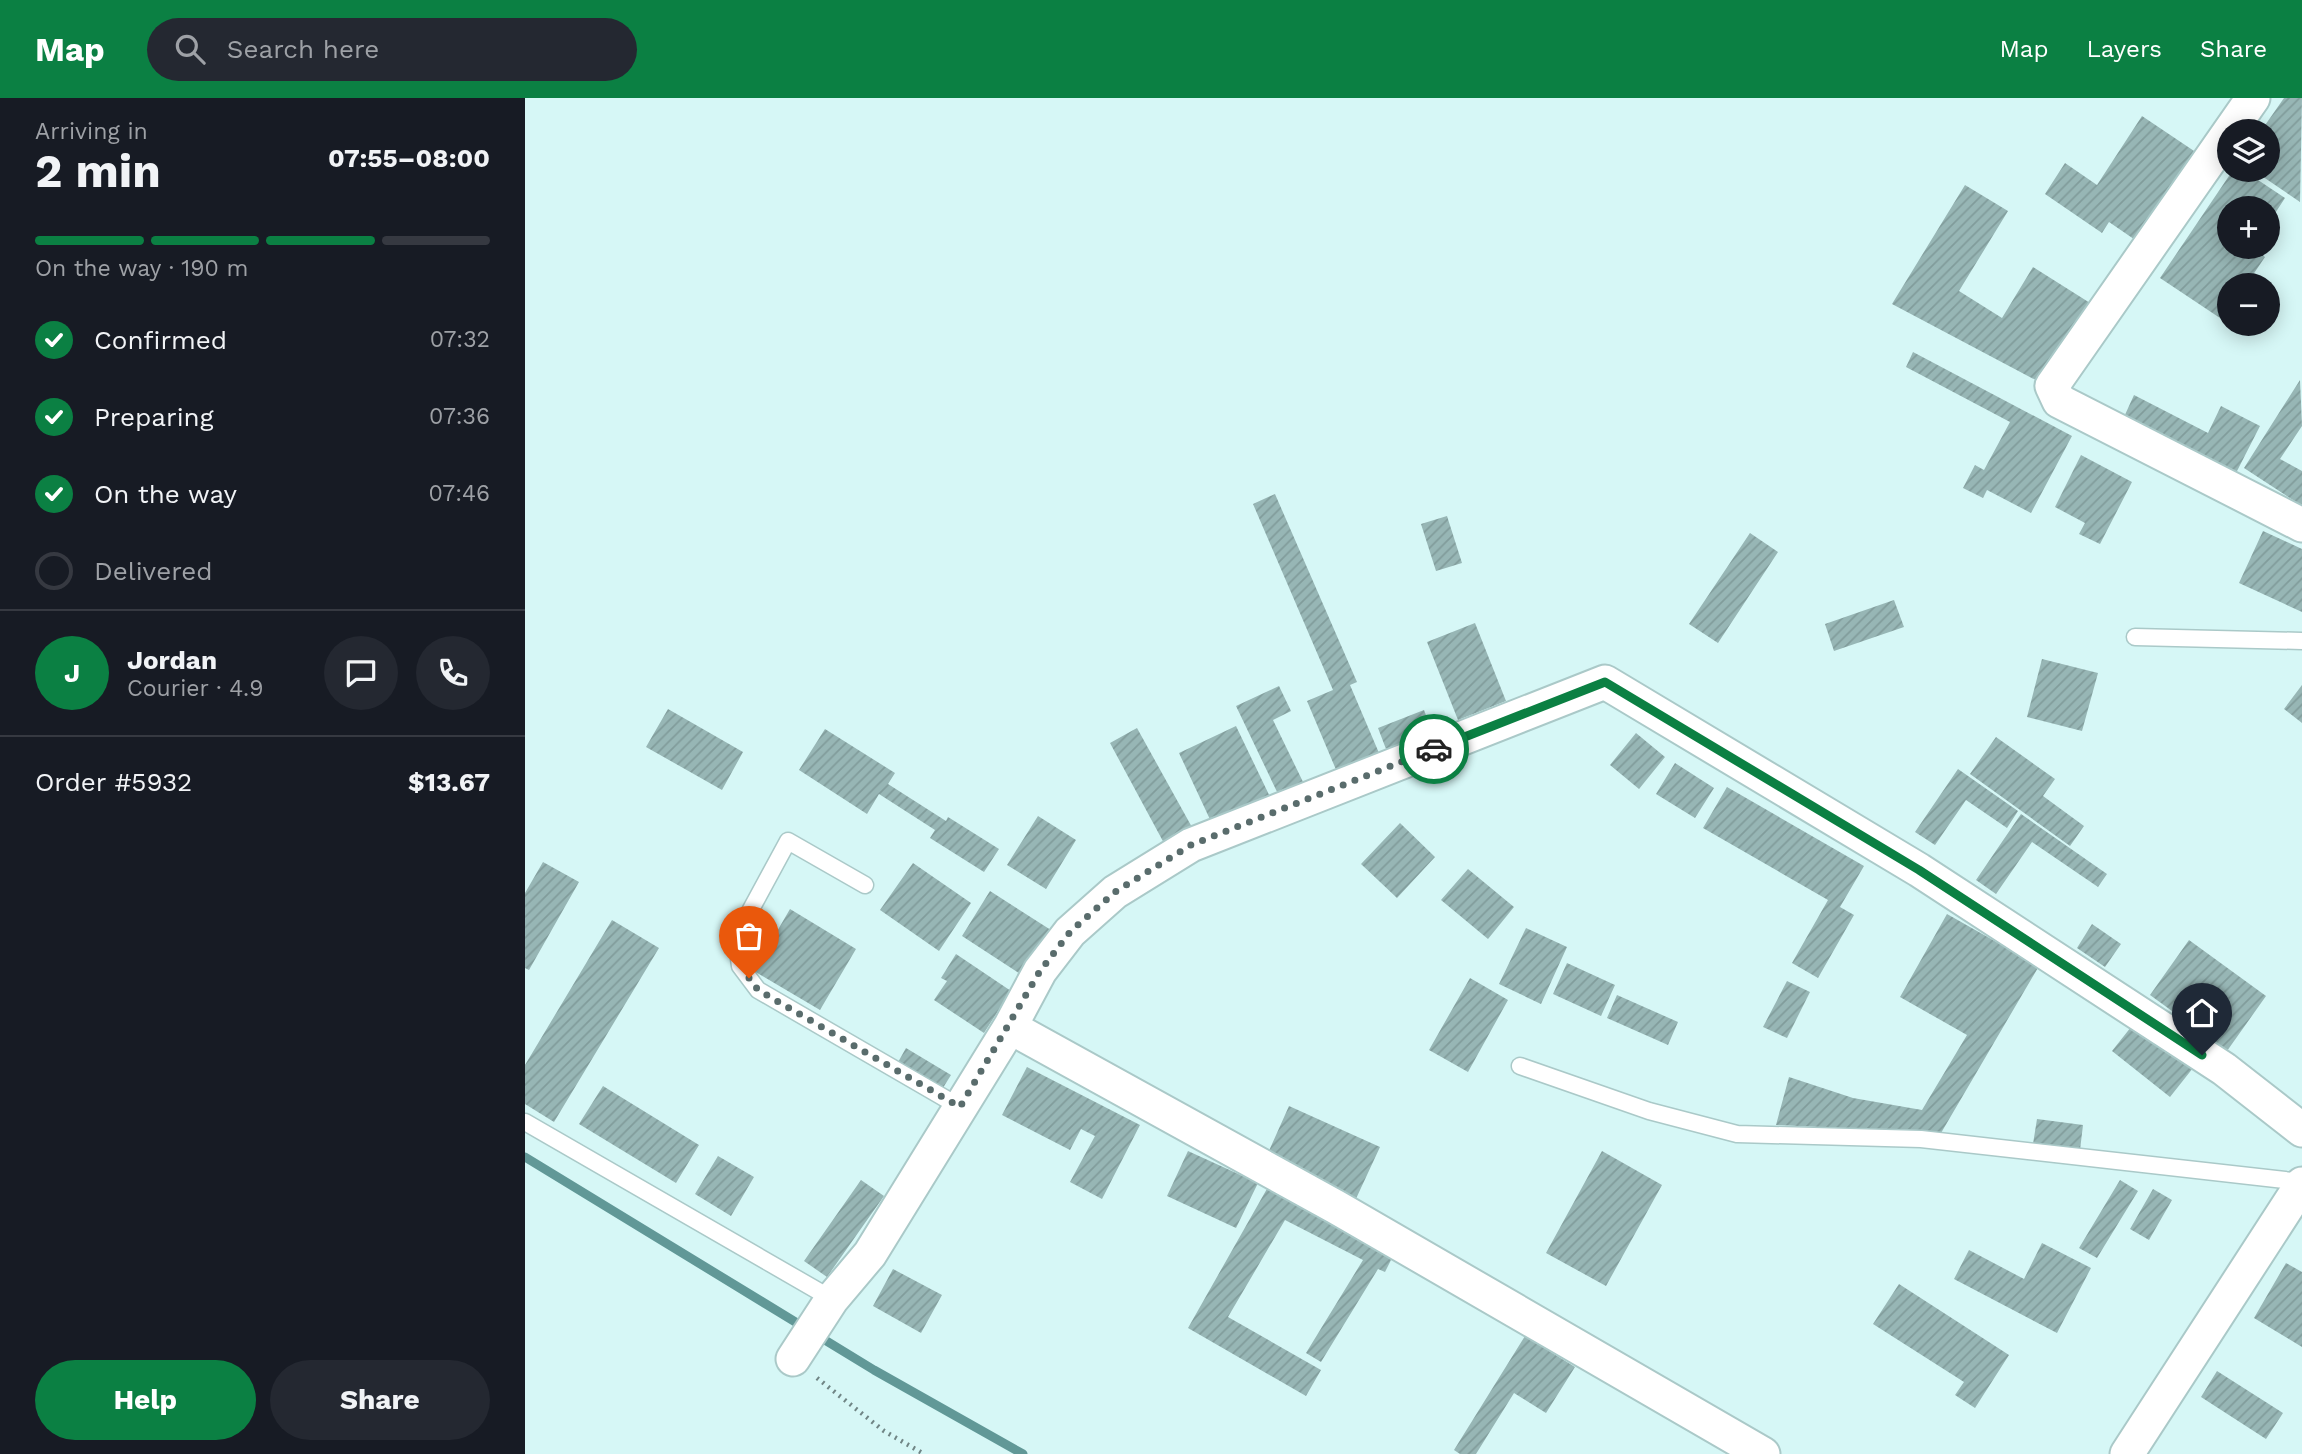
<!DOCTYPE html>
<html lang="en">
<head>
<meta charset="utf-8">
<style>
  body { margin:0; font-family:"Work Sans",sans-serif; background:#242831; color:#f1f3f6; height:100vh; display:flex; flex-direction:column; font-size:26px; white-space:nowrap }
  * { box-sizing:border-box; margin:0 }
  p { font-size:23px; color:#9ea1a6 }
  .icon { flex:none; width:38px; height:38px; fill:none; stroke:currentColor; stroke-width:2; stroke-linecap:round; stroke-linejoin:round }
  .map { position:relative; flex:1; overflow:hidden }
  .panel { display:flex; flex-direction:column; background:#171b24; width:525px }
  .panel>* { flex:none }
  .fabs { position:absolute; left:1692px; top:21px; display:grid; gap:14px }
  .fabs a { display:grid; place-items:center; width:63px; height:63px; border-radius:50%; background:#171b24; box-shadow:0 4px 18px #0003; font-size:35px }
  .pin { position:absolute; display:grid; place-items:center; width:60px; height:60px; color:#fff; margin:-72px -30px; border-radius:50% 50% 50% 0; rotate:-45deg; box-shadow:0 0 7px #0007 }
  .pin .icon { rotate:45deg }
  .courier { position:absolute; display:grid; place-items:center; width:70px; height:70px; margin:-35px; border:5px solid #0b8043; border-radius:50%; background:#fff; color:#222; box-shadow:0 2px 9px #0007 }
  .overview em { font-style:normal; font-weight:700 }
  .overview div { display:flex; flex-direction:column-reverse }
  .overview { display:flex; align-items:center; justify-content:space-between; height:119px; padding:0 35px }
  h1 { font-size:46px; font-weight:700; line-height:52px }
  .bar { display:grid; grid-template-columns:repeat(4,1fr); gap:10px 7px; align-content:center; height:84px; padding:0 35px }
  .bar i { height:9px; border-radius:5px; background:#363941 }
  .bar .selected { background:#0b8043 }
  .bar p { grid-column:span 4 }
  .line { display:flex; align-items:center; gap:18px; padding:0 35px; border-top:2px solid #363941 }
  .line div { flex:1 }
  .round { display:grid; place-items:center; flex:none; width:74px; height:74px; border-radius:37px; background:#242831 }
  ol { padding:0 35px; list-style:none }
  li { display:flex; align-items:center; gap:21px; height:77px }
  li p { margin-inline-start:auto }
  li .icon { padding:7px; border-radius:50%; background:#0b8043; color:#fff; stroke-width:4 }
  li:last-child { color:#9ea1a6 }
  li i { width:38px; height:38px; border:4px solid #363941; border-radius:50% }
  .primary-button { display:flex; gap:14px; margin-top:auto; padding:14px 35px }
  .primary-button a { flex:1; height:80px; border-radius:42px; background:#0b8043; color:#fff; font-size:28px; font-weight:700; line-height:80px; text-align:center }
  .primary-button a+a { background:#242831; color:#f1f3f6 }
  header { display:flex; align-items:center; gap:42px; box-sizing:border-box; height:98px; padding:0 35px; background:#0b8043; color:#fff }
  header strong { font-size:33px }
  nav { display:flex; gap:38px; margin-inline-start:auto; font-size:24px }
  .search { width:490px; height:63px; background:#242831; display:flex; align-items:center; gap:18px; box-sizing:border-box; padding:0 24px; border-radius:38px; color:#9ea1a6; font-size:26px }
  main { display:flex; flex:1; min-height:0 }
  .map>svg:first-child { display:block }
</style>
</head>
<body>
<header>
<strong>Map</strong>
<div class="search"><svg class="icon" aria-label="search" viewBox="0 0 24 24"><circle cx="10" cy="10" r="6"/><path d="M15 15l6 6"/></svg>Search here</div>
<nav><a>Map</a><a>Layers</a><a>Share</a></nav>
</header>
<main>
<section class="panel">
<div class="overview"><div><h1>2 min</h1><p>Arriving in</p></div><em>07:55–08:00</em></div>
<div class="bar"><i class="selected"></i><i class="selected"></i><i class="selected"></i><i></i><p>On the way · 190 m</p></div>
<ol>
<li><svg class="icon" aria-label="check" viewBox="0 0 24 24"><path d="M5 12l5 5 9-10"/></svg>Confirmed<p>07:32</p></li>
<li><svg class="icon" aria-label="check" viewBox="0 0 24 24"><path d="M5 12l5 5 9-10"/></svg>Preparing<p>07:36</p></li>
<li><svg class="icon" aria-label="check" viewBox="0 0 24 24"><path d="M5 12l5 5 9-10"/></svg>On the way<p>07:46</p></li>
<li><i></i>Delivered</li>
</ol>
<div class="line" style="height:126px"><b class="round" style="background:#0b8043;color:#fff">J</b><div><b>Jordan</b><p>Courier · 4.9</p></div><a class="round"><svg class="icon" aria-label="chat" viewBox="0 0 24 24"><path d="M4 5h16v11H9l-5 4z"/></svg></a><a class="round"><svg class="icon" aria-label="phone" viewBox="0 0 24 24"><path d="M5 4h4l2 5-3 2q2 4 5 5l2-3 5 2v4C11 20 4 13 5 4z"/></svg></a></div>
<div class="line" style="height:91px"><div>Order #5932</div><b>$13.67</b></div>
<div class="primary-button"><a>Help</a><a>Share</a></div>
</section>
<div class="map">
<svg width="1777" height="1356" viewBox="0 0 1777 1356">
  <defs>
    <pattern id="building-hatch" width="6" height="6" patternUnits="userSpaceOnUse" patternTransform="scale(1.75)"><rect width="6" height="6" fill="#97b6b5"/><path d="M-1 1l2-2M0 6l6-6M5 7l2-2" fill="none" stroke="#819c9b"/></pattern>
  </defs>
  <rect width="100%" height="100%" fill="#d6f7f6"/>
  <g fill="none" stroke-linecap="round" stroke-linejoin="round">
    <path stroke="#619897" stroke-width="9" d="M0,1059L349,1272L498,1356"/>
  </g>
  <path fill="url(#building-hatch)" d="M1759,0H1777L1775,104L1728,72H1743V33H1736Z
    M1617,18L1678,59L1619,148L1584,124L1577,135L1520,96L1540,65L1572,87Z
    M1708,72H1718L1760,100L1743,126V110H1704V149H1728L1740,159L1721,187H1704V212L1698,222L1635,180Z
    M1440,87L1483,113L1434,193L1477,220L1508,169L1573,210L1520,287L1367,206Z
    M1388,254L1547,338L1506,415L1462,392L1458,400L1438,390L1450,367L1459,372L1485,324L1381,269Z
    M1775,282L1777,328L1755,361L1777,373V408L1719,370Z
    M1609,297L1683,335L1696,308L1735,328L1710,377L1599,319Z
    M1556,357L1607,384L1575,446L1554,436L1560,425L1530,409Z
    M750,396L832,584L825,587L854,655L812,674L782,603L808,592L728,406Z
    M922,418L937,465L911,473L896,426Z
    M1738,433L1777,451V514L1714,485Z
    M1225,435L1253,454L1193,545L1164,526Z
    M1369,502L1379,529L1309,553L1300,526Z
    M950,525L981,603L933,622L902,544Z
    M1517,561L1573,575L1557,633L1502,619Z
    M1777,587V625L1759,611Z
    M754,588L766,613L748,622L779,686L754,698L711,608Z
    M143,611L218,654L197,692L121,649Z
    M899,612L907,633L861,651L853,630Z
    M711,628L747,703L689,730L654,655Z
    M612,630L668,731L640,747L585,645Z
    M300,631L370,675L363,686L421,723L423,719L474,751L459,774L405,740L410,732L354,696L342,716L274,672Z
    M1111,635L1140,659L1114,691L1085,667Z
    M1471,639L1530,681L1518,698L1559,728L1545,748L1445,676Z
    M1150,665L1189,690L1170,720L1131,696Z
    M1433,671L1493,713L1482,730L1441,702L1410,747L1390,734Z
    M1202,689L1339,768L1315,809L1329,817L1293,880L1267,865L1303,802L1178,730Z
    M1496,716L1582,776L1573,789L1507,744L1471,796L1451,782Z
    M513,718L551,742L521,791L482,767Z
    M875,725L910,759L872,800L836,766Z
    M18,764L54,784L4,872L0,870V795Z
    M388,765L446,805L414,853L355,812Z
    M943,771L989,809L963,841L916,802Z
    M465,793L529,834L500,879L437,838Z
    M265,811L331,851L295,912L229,873Z
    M1422,816L1514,868L1416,1035L1251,1027L1264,979L1328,1000L1397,1012L1442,937L1375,899Z
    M87,822L134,850L29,1024L0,1006V967Z
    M1567,826L1596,846L1580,869L1552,850Z
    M1001,830L1042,849L1016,906L974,886Z
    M1664,842L1741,898L1702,953L1625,897Z
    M431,856L486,893L459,935L409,902L422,883L416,880Z
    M1042,865L1090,887L1076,918L1028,896Z
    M945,880L983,902L943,974L904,952Z
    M1262,883L1285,894L1262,940L1238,929Z
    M1092,897L1153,924L1143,947L1082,920Z
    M1610,924L1668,970L1645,999L1587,953Z
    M381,950L426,977L416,993L372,966Z
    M502,969L615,1027L577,1101L545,1084L570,1038L556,1031L545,1052L477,1017Z
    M78,988L174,1047L151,1085L54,1026Z
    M764,1008L855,1049L829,1105L739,1064Z
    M1512,1021L1558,1027L1555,1052L1508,1046Z
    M663,1053L733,1085L711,1130L642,1098Z
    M1077,1053L1137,1087L1081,1188L1021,1155Z
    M193,1058L229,1079L206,1118L170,1096Z
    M336,1082L359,1098L302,1179L279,1163Z
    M1595,1082L1613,1093L1572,1160L1554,1150Z
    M743,1089L869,1156L860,1174L853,1171L796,1264L781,1255L838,1162L760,1122L703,1219L796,1272L781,1298L663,1230Z
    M1628,1091L1647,1102L1624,1142L1605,1131Z
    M1517,1145L1566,1170L1532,1235L1429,1181L1444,1152L1499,1181Z
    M1761,1165L1777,1174V1249L1729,1220Z
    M368,1171L417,1197L396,1235L348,1208Z
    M1374,1186L1484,1257L1450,1310L1430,1297L1439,1284L1348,1226Z
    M1000,1238L1050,1269L1021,1315L989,1295L951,1356H935L929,1352Z
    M1692,1273L1758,1315L1741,1341L1676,1299Z"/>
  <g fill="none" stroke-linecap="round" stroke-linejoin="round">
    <defs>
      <path id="lane" d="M1610,539L1777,543
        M340,787L263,743L211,839L215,868L233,892L435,1009
        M995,968L1124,1013L1212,1036L1396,1041L1777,1084
        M0,1024L307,1201"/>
      <path id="street" d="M1728,0L1527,288L1534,303L1777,427
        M485,929L811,1109L1238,1356
        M268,1261L307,1201L345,1156L485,929L515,873L545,834L590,794L666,747L1080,584L1394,772L1699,971L1777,1032
        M1602,1356L1777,1086"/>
    </defs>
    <use href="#lane" stroke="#aac9c8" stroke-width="19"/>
    <use href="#street" stroke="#aac9c8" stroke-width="37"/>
    <path stroke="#708585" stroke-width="4.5" stroke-dasharray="2 5" stroke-linecap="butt" d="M292,1280L359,1333L399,1356"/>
    <use href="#lane" stroke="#fff" stroke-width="16"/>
    <use href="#street" stroke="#fff" stroke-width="33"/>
  </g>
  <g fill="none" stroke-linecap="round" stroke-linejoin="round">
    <path stroke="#596c6c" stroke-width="7" stroke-dasharray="0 12.6" d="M224,880L233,892L435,1009L515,873L545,834L590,794L666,747L909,651"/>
    <path stroke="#0b8043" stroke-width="9" d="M909,651L1080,584L1394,772L1677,957"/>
  </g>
</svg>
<div class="fabs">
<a><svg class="icon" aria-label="layers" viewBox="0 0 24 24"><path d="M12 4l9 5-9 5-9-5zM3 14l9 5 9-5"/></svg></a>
<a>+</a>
<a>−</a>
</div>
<div class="pin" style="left:224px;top:880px;background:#ea580c"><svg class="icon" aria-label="bag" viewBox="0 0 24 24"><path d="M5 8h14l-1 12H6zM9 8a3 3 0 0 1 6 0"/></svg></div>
<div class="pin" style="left:1677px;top:957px;background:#1f2937"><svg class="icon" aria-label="home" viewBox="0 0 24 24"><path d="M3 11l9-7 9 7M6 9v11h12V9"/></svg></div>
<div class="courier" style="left:909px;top:651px"><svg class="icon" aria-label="car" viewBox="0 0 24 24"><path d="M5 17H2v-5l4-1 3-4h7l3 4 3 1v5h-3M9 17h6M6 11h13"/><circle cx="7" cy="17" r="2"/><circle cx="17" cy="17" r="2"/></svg></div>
</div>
</main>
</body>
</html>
